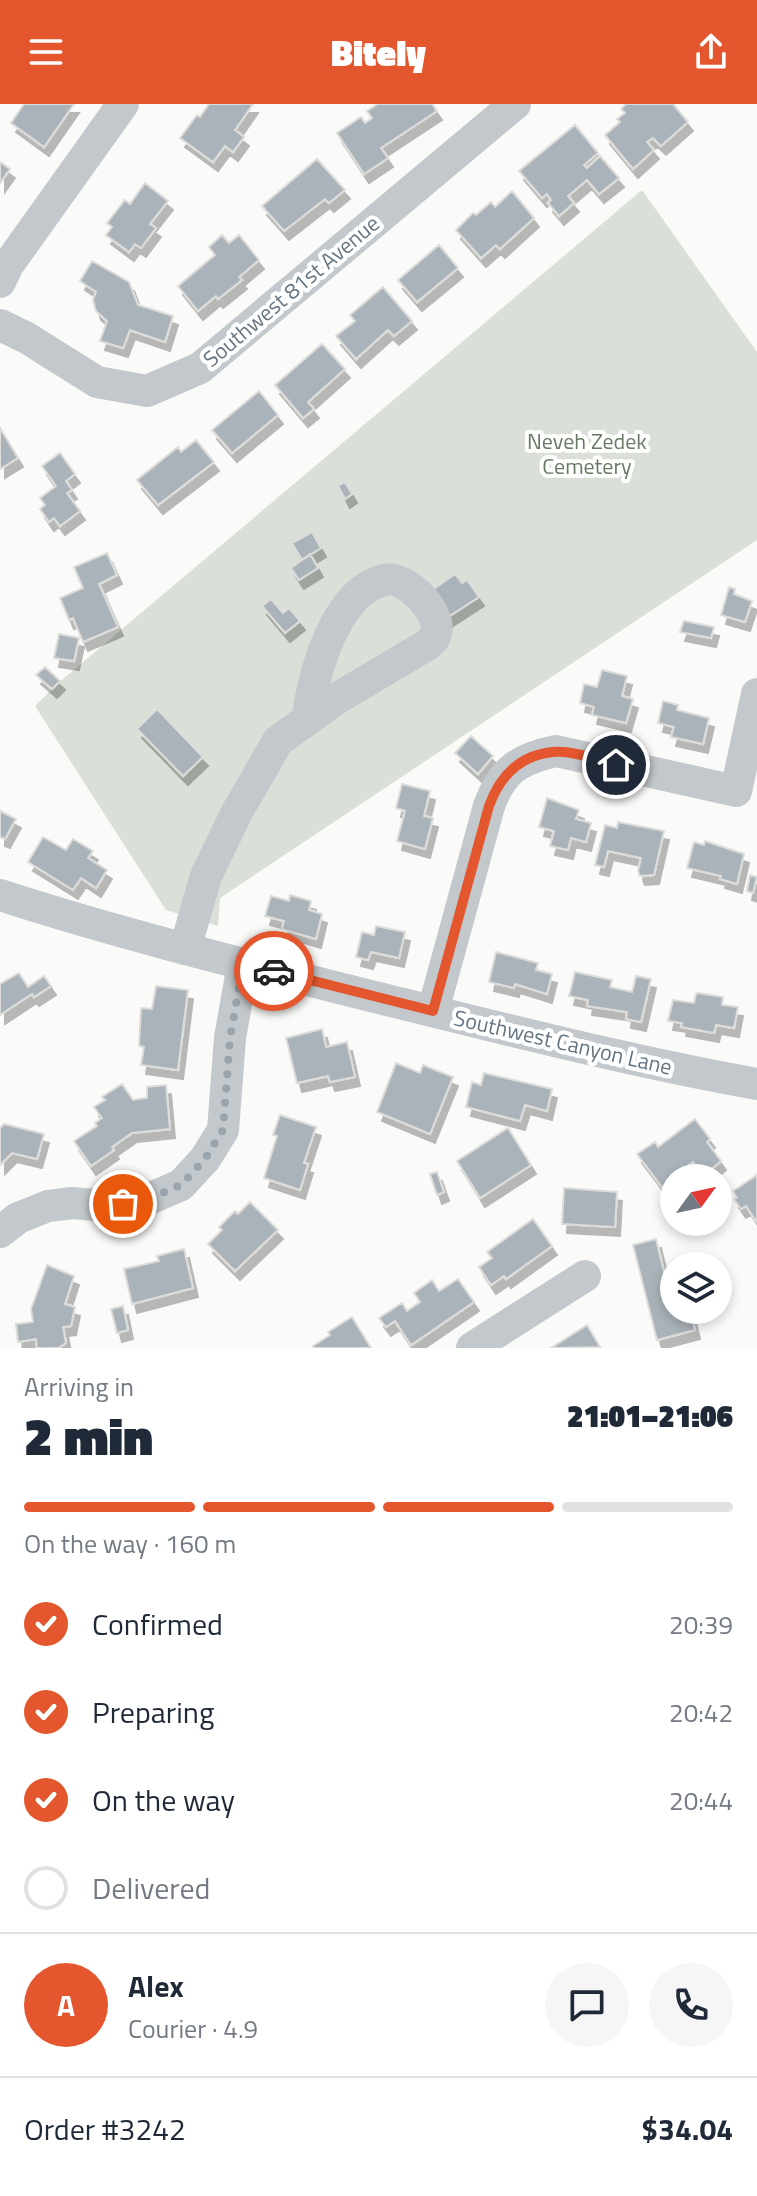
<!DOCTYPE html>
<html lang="en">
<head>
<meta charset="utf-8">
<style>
  body { margin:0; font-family:"Titillium Web",sans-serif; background:#f6f6f7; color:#1f2937; height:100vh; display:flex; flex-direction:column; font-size:30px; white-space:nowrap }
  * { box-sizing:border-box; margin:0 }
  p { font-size:26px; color:#747a83 }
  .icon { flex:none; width:44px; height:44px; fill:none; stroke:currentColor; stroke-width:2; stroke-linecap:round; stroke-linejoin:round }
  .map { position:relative; height:1244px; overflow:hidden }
  .panel { display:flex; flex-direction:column; background:#fff; flex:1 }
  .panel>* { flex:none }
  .needle { width:52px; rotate:57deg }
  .buttons { position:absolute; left:660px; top:1060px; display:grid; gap:16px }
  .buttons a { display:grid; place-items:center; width:72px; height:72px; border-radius:50%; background:#fff; box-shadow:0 4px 12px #0003; font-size:40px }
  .pin { position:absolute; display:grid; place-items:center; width:68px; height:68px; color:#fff; margin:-34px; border:4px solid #fff; border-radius:50%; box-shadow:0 2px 8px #0007 }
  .courier { position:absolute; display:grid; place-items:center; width:80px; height:80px; margin:-40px; border:6px solid #e4572e; border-radius:50%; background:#fff; color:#222; box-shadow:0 2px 10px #0007 }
  .headline em { font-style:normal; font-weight:800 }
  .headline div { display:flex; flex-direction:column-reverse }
  .headline { display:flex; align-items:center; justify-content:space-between; height:136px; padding:0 24px }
  h1 { font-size:52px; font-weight:800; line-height:60px }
  .bar { display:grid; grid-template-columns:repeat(4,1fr); gap:12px 8px; align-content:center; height:96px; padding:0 24px }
  .bar i { height:10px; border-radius:6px; background:#e0e1e3 }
  .bar .current { background:#e4572e }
  .bar p { grid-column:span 4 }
  .line { display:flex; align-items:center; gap:20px; padding:0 24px; border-top:2px solid #e0e1e3 }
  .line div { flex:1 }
  .round { display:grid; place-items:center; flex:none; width:84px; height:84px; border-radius:42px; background:#f6f6f7 }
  ol { padding:0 24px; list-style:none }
  li { display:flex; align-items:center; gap:24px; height:88px }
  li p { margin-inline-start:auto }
  li .icon { padding:8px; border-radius:50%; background:#e4572e; color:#fff; stroke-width:4 }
  li:last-child { color:#747a83 }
  li i { width:44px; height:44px; border:4px solid #e0e1e3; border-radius:50% }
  header { display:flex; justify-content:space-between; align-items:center; height:104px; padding:0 24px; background:#e4572e; color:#fff; font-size:36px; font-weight:800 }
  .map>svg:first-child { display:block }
</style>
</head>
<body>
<header><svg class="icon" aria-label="menu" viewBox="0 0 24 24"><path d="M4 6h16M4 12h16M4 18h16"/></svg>Bitely<svg class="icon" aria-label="share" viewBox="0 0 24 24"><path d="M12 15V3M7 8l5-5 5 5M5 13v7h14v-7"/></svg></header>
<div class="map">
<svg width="757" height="1244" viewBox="0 0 757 1244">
  <defs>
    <filter id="shadow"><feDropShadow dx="5" dy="9" stdDeviation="0" flood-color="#0004"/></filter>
  </defs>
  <rect width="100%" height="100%" fill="#fafaf8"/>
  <path fill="#dadfd7" d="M642,86L757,248V436L220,794L218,822L166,806L35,602L57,580Z"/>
  <path fill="#aab3b9" stroke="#dcdcda" stroke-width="2" filter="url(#shadow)" d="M24,0H74L44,43L11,19Z
    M209,0H253L235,26L244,33L233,48L225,42L213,58L180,34L197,11L200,13Z
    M378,0H432L437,7L381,44L388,54L364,70L337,29L361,13L365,19L372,14L367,7Z
    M626,0H673L688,18L661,42L653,34L647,38L654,46L633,65L605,31L620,18L617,15L625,9L621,5Z
    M575,21L598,49L584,61L587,64L600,52L619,74L599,90L587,76L568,92L574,99L559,112L548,99L551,96L547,90L542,94L519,67Z
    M317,55L345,86L329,99L325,95L284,127L262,102Z
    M0,58L10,65L0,79Z
    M145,79L168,97L150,120L156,124L141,144L135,140L129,148L106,131L112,123L107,119L125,96L130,100Z
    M512,87L534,114L500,145L496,141L481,154L456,126L473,109L476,111L491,98L495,103Z
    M222,131L229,139L239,131L259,156L239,173L242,176L218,195L216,192L198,207L178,182L215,151L209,143Z
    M439,141L458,164L417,198L398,176Z
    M92,157L129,178L138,201L173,212L165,238L130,226L123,244L100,237L107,217L96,207L93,196L96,188L80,177Z
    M383,183L412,217L394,232L388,226L356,255L336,232L355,217L350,211Z
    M322,240L345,265L308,298L314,305L303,314L275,281Z
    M259,287L278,311L232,349L212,326Z
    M0,324L18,354L0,365Z
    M196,336L214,358L158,401L137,376L178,343L181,348Z
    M60,349L75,370L66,377L72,386L67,389L80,407L60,422L54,414L49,418L40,405L45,401L40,394L56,382L42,362Z
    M345,378L352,390L345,395L338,382Z
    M312,428L321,444L302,456L292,439Z
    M107,449L117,471L99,480L118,523L83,538L73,514L69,516L60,494L83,484L74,463Z
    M310,450L318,464L299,476L291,464Z
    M455,470L462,479L467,476L479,493L448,513L431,487Z
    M729,483L735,485L734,490L752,497L745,518L721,511Z
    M271,495L283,509L289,504L300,517L285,529L262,502Z
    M684,517L714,523L711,534L680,528Z
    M59,530L79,534L74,557L54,554Z
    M45,563L60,577L52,585L36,571Z
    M602,566L627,572L622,592L633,595L626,619L592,611L594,603L580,599L584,580L597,583Z
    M663,597L678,601L677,606L709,614L703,640L671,633L674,623L658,619Z
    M157,605L203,653L183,672L137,625Z
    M471,632L493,652L478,670L455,649Z
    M402,680L430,687L424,712L433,714L425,745L397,737L405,707L396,704Z
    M547,694L579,706L576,715L591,719L586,738L571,734L568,746L550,742L554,727L539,723Z
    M0,707L16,715L5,735L0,733Z
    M618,718L664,727L654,771L640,772L638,767L641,754L608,747L604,763L595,761L605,721L617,724Z
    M43,733L66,746L73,735L93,747L88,754L107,766L96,784L81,774L73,786L28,758Z
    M705,737L744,750L737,780L720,775L721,772L687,764L694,738L704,741Z
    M750,771L757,773L753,789L747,787Z
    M290,791L311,797L309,806L322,810L316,835L282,825L284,817L265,812L271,792L289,797Z
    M376,822L405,828L399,854L371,848L368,856L356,853L362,828L374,831Z
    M496,848L538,859L536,866L552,870L547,890L515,880L514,884L489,878Z
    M575,868L612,876L610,883L632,888L636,872L651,875L641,918L626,915L627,908L587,902L588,896L569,892Z
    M19,869L28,883L44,872L51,882L34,893L32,890L0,911V880Z
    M156,882L188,886L178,966L141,961L144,943L139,942L141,904L152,905Z
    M698,889L723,893L722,901L738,903L734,924L716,921L714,929L681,923L682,919L668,917L673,896L694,899L696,890Z
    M322,925L326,943L347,938L355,973L330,978L328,972L297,979L286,934Z
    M396,959L420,969L423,961L453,973L430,1030L377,1008Z
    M484,969L552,985L547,1007L525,1001L520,1017L466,1003L472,978L481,981Z
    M122,980L133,996L147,994V983L166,981L170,1025L132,1029L112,1043L114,1046L91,1062L74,1037L97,1022L95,1019L102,1014L94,1003L105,996L102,993Z
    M280,1011L316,1023L304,1059L308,1060L300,1086L264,1074L277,1032L273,1031Z
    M695,1015L710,1035L707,1038L721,1057L703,1072L693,1058L677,1070L680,1074H674V1087L668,1091L637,1050L655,1038L658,1043Z
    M4,1020L44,1030L37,1055L12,1049L0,1061V1024Z
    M508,1024L531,1061L480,1094L457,1057Z
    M437,1068L444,1088L437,1091L430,1070Z
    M757,1071V1116L756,1117L746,1102L741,1105L734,1095L737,1094L733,1087Z
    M564,1084L617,1088L615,1123L562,1120Z
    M250,1098L278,1126L235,1167L208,1140L222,1126L219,1123L235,1107L238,1110Z
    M533,1115L552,1142L506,1175L504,1172L491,1181L479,1163L492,1154L487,1148Z
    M656,1135L667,1180L674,1178V1206H690L695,1226L657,1236L633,1141Z
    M184,1145L193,1184L132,1200L124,1165L159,1157L157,1152Z
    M47,1161L74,1172L65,1200L75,1203L71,1222L63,1223L66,1239L58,1244H37L36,1235L18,1238L16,1220L33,1218L31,1205Z
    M458,1175L474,1198L411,1241L395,1217L386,1223L379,1214L402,1199L407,1207L420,1198L414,1189L432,1176L439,1187Z
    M123,1202L128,1226L117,1229L111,1205Z
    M352,1213L371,1244H314L313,1242L330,1231L328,1228Z
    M587,1221L600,1243L551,1244L584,1223Z"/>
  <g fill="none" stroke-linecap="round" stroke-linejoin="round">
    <path stroke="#c3c8cc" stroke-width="32" d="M0,178L8,161L123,0
      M0,221L27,234L97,278L147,287L200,264L515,0
      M0,791C129,833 260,864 391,897C513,927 634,958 757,980
      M185,845L206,772L237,708L278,637L336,595L427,541C430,538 434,536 435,532C445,512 407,470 384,476C335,488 312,572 308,615
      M433,907L489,702C502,666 519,655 556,647L736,687L757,590
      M0,1128L18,1114L48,1102L73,1099L105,1102L142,1098L181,1081L205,1055L223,1026L230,934L243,860
      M472,1244L585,1172"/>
  </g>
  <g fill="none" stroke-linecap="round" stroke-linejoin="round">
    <path stroke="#99a4ac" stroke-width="8" stroke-dasharray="0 14.4" d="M123,1100L142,1098L181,1081L205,1055L223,1026L230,934L243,860L274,867"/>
    <path stroke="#e4572e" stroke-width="10" d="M274,867L433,907L489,702C500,672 520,651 553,648C572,646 597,656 616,661"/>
  </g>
  <g text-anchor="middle" stroke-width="8" stroke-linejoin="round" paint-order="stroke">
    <g font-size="22" fill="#657683" stroke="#fff">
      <text transform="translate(291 187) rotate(-40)" y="8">Southwest 81st Avenue</text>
      <text transform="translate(563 938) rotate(13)" y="8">Southwest Canyon Lane</text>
    </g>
    <g font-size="22" fill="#687a64" stroke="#fff">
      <text x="587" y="345">Neveh Zedek<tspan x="587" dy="25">Cemetery</tspan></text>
    </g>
  </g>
</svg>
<div class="buttons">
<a><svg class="needle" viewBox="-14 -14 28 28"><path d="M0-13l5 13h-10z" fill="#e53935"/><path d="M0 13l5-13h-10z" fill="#747a83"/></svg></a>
<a><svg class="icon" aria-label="layers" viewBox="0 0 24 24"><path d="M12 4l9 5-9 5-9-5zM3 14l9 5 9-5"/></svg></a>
</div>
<div class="pin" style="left:123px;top:1100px;background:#ea580c"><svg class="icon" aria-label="bag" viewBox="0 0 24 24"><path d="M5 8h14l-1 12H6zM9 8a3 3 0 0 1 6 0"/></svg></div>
<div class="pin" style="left:616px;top:661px;background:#1f2937"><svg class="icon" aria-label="home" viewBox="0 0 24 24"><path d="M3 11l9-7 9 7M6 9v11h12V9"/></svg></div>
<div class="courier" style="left:274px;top:867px"><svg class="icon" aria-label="car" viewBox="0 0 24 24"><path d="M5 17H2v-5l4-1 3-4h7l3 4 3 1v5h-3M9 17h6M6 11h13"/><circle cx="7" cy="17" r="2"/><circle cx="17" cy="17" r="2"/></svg></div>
</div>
<section class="panel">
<div class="headline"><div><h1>2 min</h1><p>Arriving in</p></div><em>21:01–21:06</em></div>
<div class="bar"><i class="current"></i><i class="current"></i><i class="current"></i><i></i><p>On the way · 160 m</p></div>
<ol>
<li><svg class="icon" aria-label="check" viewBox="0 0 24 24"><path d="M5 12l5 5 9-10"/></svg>Confirmed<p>20:39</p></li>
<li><svg class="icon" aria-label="check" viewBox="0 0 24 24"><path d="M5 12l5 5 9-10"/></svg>Preparing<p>20:42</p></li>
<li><svg class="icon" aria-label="check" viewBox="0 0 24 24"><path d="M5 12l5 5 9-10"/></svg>On the way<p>20:44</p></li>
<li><i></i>Delivered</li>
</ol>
<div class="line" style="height:144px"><b class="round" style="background:#e4572e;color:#fff">A</b><div><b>Alex</b><p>Courier · 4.9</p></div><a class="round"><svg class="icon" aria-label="chat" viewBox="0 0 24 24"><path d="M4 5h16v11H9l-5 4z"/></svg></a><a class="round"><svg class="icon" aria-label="phone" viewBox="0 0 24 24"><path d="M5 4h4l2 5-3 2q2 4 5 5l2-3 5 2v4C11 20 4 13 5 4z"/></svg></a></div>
<div class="line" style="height:104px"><div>Order #3242</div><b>$34.04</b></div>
</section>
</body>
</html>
